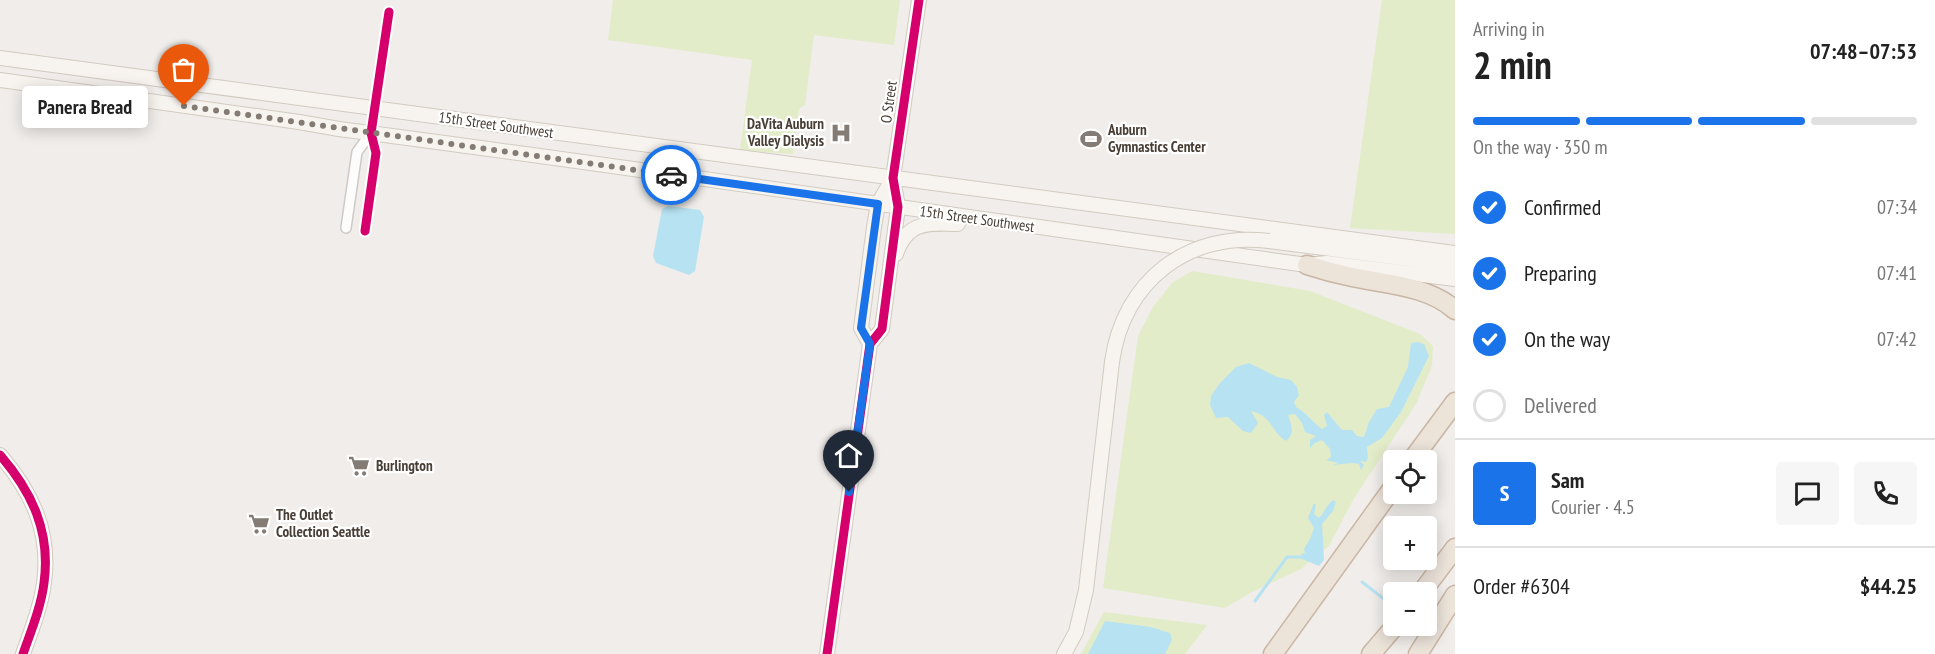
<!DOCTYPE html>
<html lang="en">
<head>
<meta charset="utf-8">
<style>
  body { margin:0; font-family:"PT Sans Narrow",sans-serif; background:#f6f6f6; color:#222; height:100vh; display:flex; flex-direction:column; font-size:22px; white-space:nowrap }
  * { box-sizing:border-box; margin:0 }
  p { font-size:20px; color:#767676 }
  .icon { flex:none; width:33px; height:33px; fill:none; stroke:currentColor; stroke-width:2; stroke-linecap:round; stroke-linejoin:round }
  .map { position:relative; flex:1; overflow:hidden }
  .sheet { display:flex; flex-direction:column; background:#fff; width:480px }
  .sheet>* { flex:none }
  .buttons { position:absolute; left:1383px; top:450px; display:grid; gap:12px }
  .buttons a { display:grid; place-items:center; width:54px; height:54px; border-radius:6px; background:#fff; box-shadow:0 3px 15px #0003; font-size:30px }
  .pin { position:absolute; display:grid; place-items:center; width:51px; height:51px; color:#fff; margin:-62px -26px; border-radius:50% 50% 50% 0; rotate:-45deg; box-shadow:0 0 6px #0007 }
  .pin .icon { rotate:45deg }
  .courier { position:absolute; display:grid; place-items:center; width:60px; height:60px; margin:-30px; border:4px solid #1a73e8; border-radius:50%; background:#fff; color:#222; box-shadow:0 2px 8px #0007 }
  .bubble { position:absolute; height:42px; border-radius:6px; background:#fff; box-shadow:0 3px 15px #0003; font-size:20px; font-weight:800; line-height:42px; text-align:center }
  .head em { font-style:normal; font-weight:800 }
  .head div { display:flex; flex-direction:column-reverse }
  .head { display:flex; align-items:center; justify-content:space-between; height:102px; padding:0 18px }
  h1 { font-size:39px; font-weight:800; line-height:45px }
  .bar { display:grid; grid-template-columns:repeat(4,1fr); gap:9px 6px; align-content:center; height:72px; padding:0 18px }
  .bar i { height:8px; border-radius:4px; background:#e0e0e0 }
  .bar .selected { background:#1a73e8 }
  .bar p { grid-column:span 4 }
  .line { display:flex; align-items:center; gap:15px; padding:0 18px; border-top:2px solid #e0e0e0 }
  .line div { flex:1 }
  .round { display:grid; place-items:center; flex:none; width:63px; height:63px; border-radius:6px; background:#f6f6f6 }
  ol { padding:0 18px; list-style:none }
  li { display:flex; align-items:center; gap:18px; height:66px }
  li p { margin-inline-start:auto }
  li .icon { padding:6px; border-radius:50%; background:#1a73e8; color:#fff; stroke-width:4 }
  li:last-child { color:#767676 }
  li i { width:33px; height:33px; border:3px solid #e0e0e0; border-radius:50% }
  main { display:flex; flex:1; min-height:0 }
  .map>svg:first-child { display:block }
</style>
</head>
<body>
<main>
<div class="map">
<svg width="1455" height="654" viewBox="0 0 1455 654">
  <rect width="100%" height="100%" fill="#f0edea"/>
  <path fill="#e3ecc8" d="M613,0H900L894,45L814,35L805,105L799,109L793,154L740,150L752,60L608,40Z
    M1382,0H1455V234L1350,228Z
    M1192,271L1310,291L1420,334L1433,346L1432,366L1416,404L1353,500L1329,546L1301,569L1250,593L1225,608L1103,588L1138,336L1153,307L1172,283Z
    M1104,612L1207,625L1185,654H1081Z"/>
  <path fill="#b7e2f2" d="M668,206L700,210L704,217L695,271L689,275L656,263L653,256L662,209Z
    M1417,342L1424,344L1429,356L1401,412L1382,438L1367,447L1368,458L1366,462L1360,461L1364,465L1361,470L1359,464L1351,463L1333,465L1338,463L1326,460L1331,457L1330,449L1322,440L1315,443L1310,448V440L1316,436L1305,432L1302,423L1295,414L1288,415C1291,425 1296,433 1286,441C1269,430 1274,417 1251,411L1258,423L1251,433L1243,431L1228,417L1216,418L1210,405L1211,396L1220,383L1236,367L1249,363L1277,377L1291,380L1297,387L1299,395L1294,402L1296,407C1307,413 1312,422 1322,429L1327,426L1324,415L1327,412L1342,430H1352L1357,436L1364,437L1369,422L1377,409L1389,407L1408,367L1411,343Z
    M1333,500L1336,502L1333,511L1322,524L1324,560L1319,566L1302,559L1301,554L1305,553L1304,549L1310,539L1314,528L1308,518L1314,503L1316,505L1314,514L1319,518C1325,512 1325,507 1333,500Z
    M1105,621L1151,627L1170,633L1172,640L1165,654H1088Z"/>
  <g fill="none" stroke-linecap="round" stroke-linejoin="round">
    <path stroke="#b7e2f2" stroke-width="3" d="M1362,582L1393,606
      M1255,601L1287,557H1303"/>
    <defs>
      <path id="street" d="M346,228L357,152L371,133
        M365,231L376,153L371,133L389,12"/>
      <path id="secondary" d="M0,58L1455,253
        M0,80L299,122L339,129C662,171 984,220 1307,265L1327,263L1455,279
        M1269,241L1455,265
        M896,254C907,221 928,223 958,224
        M870,344L861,328L874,227L878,204L893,178
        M0,455C32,492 51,532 44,583C41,607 31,631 23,654
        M827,654L870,344L882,329L898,207L893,178L919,0
        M1064,654L1076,632L1086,590L1112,362"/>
      <path id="highway" d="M1307,265C1322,270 1337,274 1352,277C1385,284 1429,286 1455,310
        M1412,460L1455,402
        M1422,592L1455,548
        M1273,654L1394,486
        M1371,654L1395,626
        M1418,654L1455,595"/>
    </defs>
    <use href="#street" stroke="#cdc9c6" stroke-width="12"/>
    <use href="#secondary" stroke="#d2cbc1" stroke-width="16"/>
    <use href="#highway" stroke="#cab6a3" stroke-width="21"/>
    <use href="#street" stroke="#fdfcfc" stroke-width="9"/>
    <use href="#secondary" stroke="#f7f3ee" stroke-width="14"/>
    <use href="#highway" stroke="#ece3d9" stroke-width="18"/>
    <defs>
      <path id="secondary-bridge" d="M1112,362C1123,281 1188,231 1269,241"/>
    </defs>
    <use href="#secondary-bridge" stroke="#d2cbc1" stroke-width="16" stroke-linecap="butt"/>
    <use href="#secondary-bridge" stroke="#f7f3ee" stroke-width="14"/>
    <defs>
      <path id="cycleway" d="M365,231L376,153L371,133L389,12
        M0,455C32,492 51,532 44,583C41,607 31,631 23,654
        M827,654L870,344L882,329L898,207L893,178L919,0"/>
    </defs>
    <use href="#cycleway" stroke="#fff" stroke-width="13"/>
    <use href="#cycleway" stroke="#d6006c" stroke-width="9"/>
  </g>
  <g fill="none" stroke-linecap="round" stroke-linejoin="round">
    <path stroke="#837b74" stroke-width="6" stroke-dasharray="0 10.8" d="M184,106L671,175"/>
    <path stroke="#1a73e8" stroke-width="8" d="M671,175L878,204L861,328L870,344L849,492"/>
  </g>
  <defs>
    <symbol id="hospital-bare" viewBox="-9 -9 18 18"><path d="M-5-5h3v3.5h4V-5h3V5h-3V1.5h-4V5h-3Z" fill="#837b74" stroke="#fff" stroke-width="2.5" paint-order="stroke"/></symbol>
    <symbol id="stadium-bare" viewBox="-9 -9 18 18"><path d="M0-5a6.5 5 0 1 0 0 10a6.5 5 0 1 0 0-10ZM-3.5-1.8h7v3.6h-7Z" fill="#837b74" stroke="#fff" stroke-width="2.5" paint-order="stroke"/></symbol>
    <symbol id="supermarket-bare" viewBox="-9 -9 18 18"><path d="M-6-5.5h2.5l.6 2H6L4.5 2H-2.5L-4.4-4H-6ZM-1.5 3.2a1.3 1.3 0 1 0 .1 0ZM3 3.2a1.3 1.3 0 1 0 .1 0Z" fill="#837b74" stroke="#fff" stroke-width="2.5" paint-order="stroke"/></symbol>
  </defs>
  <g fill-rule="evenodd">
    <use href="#hospital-bare" x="826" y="118" width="30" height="30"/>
    <use href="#stadium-bare" x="1076" y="124" width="30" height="30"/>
    <use href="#supermarket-bare" x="344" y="451" width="30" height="30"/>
    <use href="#supermarket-bare" x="244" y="509" width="30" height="30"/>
  </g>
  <g text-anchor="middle" stroke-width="4.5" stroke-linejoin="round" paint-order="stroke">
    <g font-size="15" fill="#483e35" stroke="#fff">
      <text transform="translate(889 102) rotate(-82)" y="5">O Street</text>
      <text transform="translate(496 125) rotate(8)" y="5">15th Street Southwest</text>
      <text transform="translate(977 219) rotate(8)" y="5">15th Street Southwest</text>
    </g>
    <g font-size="15" font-weight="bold" fill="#483e35" stroke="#fff" text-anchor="start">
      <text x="824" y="129" text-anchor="end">DaVita Auburn<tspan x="824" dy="17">Valley Dialysis</tspan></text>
      <text x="1108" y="135">Auburn<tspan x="1108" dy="17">Gymnastics Center</tspan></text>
      <text x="376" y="471">Burlington</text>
      <text x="276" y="520">The Outlet<tspan x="276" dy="17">Collection Seattle</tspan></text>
    </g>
  </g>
</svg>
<div class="buttons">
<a><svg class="icon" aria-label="locate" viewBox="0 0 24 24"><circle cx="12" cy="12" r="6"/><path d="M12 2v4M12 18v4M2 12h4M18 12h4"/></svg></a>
<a>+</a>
<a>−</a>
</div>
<div class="pin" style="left:184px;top:106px;background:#ea580c"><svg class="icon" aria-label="bag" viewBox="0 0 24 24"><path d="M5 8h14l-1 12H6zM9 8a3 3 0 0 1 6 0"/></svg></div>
<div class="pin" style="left:849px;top:492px;background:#1f2937"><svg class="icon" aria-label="home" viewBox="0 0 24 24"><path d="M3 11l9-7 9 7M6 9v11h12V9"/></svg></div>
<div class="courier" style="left:671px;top:175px"><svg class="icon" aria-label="car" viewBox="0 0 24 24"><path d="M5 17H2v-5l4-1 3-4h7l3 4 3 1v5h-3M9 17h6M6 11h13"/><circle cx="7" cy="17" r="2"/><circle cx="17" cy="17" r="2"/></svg></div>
<div class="bubble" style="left:22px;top:86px;width:126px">Panera Bread</div>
</div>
<section class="sheet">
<div class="head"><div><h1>2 min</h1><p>Arriving in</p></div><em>07:48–07:53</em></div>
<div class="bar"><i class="selected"></i><i class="selected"></i><i class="selected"></i><i></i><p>On the way · 350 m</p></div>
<ol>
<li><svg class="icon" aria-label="check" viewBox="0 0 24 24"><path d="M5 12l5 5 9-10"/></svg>Confirmed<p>07:34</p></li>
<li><svg class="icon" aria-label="check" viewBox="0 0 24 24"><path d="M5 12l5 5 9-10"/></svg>Preparing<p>07:41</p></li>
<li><svg class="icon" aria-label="check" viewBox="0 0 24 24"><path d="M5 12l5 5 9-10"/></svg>On the way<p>07:42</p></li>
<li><i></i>Delivered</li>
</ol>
<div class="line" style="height:108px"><b class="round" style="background:#1a73e8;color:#fff">S</b><div><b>Sam</b><p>Courier · 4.5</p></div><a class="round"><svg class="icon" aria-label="chat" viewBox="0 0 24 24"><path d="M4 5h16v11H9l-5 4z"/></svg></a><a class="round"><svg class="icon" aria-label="phone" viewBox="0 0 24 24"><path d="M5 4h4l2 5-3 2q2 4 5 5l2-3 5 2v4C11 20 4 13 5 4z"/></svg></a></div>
<div class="line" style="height:78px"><div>Order #6304</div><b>$44.25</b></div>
</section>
</main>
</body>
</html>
